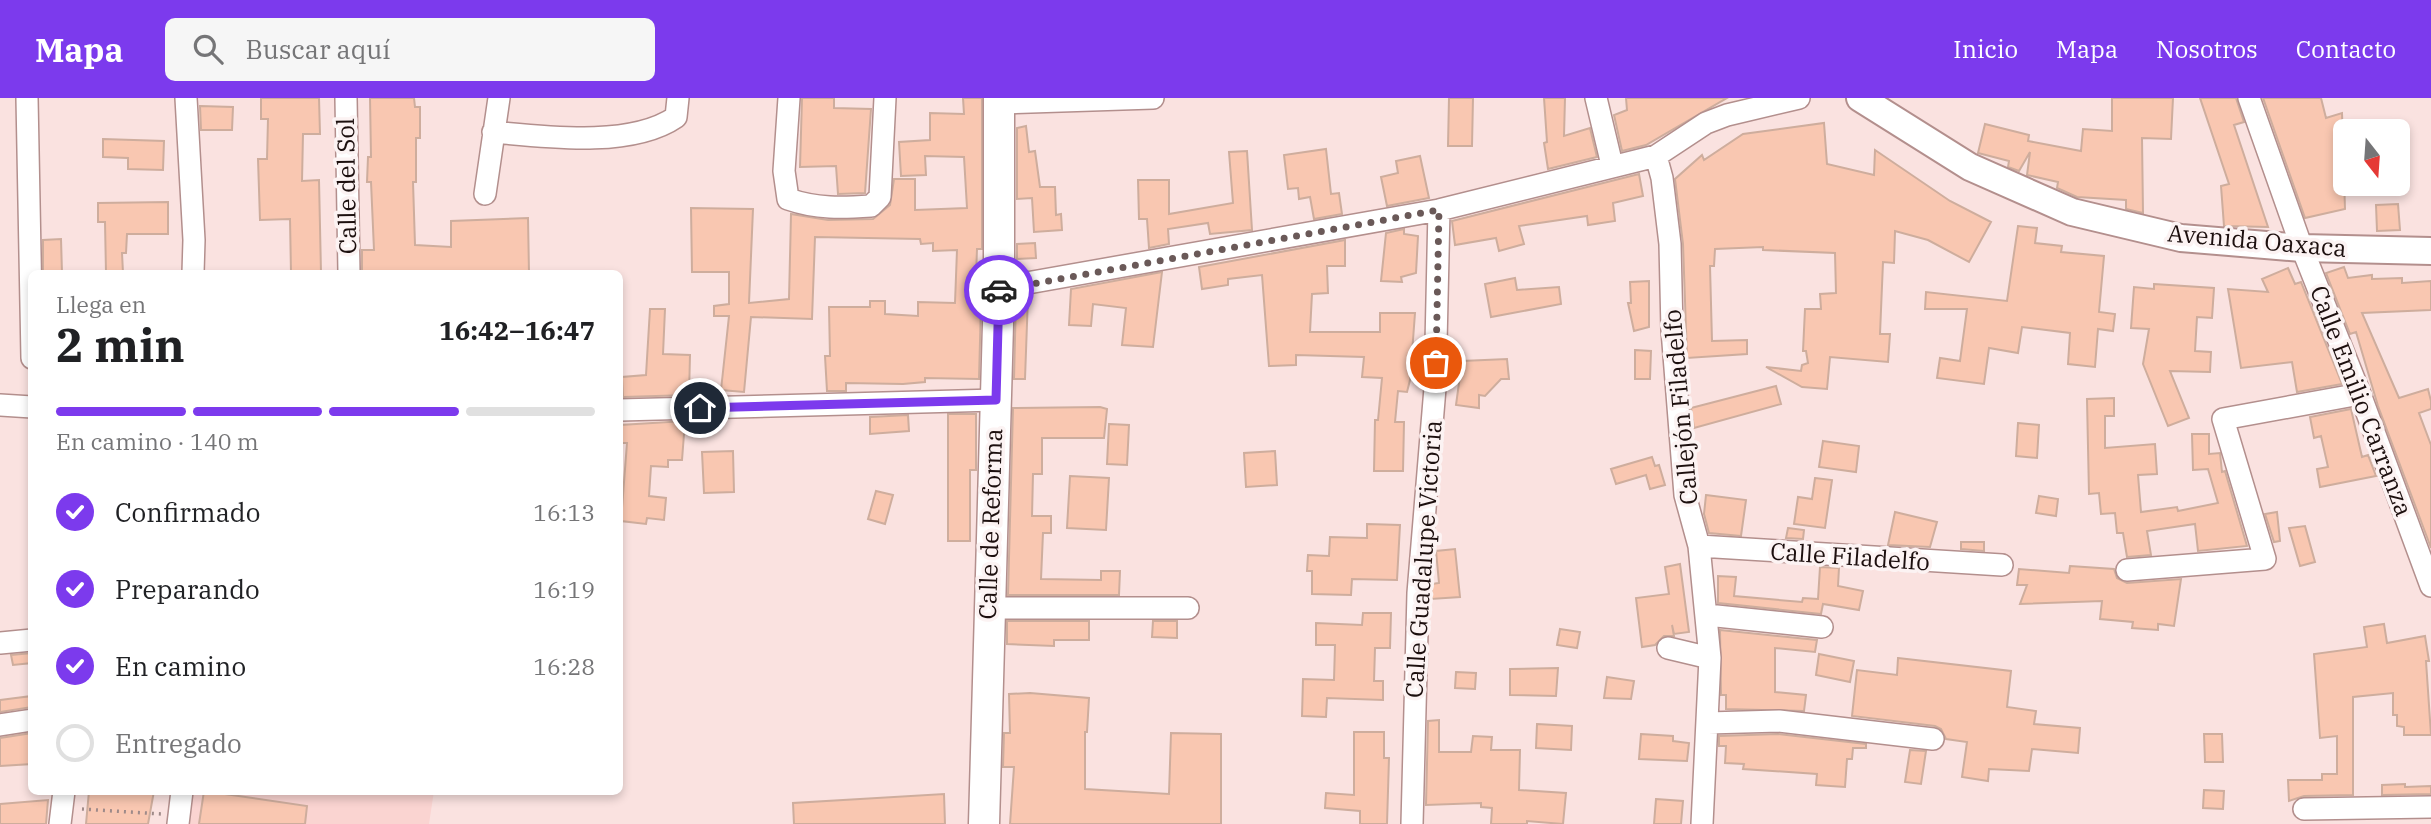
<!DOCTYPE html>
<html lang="es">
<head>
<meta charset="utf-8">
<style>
  body { margin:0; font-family:"IBM Plex Serif",serif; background:#f6f6f6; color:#202124; height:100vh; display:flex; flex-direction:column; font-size:26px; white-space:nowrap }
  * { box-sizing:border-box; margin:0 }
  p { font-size:23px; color:#757577 }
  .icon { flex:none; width:38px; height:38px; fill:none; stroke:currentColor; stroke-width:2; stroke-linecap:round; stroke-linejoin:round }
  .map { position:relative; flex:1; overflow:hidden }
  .panel { position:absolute; left:28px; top:172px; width:595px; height:525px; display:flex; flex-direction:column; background:#fff; border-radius:10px; box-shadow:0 4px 10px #0003 }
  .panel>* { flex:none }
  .needle { width:46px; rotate:163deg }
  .tools { position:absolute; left:2333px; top:21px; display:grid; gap:14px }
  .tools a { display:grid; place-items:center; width:77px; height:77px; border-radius:10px; background:#fff; box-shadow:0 4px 10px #0003; font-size:35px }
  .pin { position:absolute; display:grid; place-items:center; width:60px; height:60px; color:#fff; margin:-30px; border:4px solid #fff; border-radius:50%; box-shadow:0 2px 7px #0007 }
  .courier { position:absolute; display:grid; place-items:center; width:70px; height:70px; margin:-35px; border:5px solid #7c3aed; border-radius:50%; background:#fff; color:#222; box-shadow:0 2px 9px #0007 }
  .summary em { font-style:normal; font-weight:700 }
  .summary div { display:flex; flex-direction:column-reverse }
  .summary { display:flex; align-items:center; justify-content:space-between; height:119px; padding:0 28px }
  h1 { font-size:46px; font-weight:700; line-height:52px }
  .bar { display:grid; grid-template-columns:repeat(4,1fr); gap:10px 7px; align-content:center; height:84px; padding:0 28px }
  .bar i { height:9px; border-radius:5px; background:#e0e0e0 }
  .bar .active { background:#7c3aed }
  .bar p { grid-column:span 4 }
  ol { padding:0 28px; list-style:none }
  li { display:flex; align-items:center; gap:21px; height:77px }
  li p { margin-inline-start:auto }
  li .icon { padding:7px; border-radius:50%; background:#7c3aed; color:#fff; stroke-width:4 }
  li:last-child { color:#757577 }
  li i { width:38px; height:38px; border:4px solid #e0e0e0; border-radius:50% }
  header { display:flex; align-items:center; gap:42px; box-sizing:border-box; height:98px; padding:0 35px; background:#7c3aed; color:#fff }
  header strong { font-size:33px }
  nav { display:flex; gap:38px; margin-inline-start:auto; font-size:24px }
  .search { width:490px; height:63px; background:#f6f6f6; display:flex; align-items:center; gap:18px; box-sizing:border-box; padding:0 24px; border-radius:10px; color:#757577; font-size:26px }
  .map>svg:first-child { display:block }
</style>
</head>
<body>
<header>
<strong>Mapa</strong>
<div class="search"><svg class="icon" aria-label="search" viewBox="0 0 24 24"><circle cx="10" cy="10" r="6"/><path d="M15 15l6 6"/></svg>Buscar aquí</div>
<nav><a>Inicio</a><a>Mapa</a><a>Nosotros</a><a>Contacto</a></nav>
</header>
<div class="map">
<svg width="2431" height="726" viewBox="0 0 2431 726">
  <rect width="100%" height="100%" fill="#fae2e0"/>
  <path fill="#fad4d1" d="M183,693H434L429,726H181Z"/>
  <path fill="#f9c7b1" stroke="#cead9d" stroke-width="2" d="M261,0H319L320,36H303L302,83L319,82L321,175H291L290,121L260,122L258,61H267L268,21H261Z
    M370,0H414L415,9H420V40H416V84H413L415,147L451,149V123L528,120L529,175H362V152H374L371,84H367L368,59H371Z
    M802,0H834V10L871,11L865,95L838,96L836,68L800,69Z
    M963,0H982V151H977L975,205H981L979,281L925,280V284L903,286L846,285V293H827L825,258H830L829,209H870V203H885V216L918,218V204L955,205L957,152L933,153V145L921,146L920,141L815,139L812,221L751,219L744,294L721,292L729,218H714V208L729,206V174H692L691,110L753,111L749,205L789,201L791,116L828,122L873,121L890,107L894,81H915V112L967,110L964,59L925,58L926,77L901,78L899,44L930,42V15L964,16Z
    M1449,0H1473L1472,48H1448Z
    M1544,0H1565L1564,38L1590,30L1597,59L1548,71L1544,45L1547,44Z
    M1626,0H1727L1646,47L1622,53L1614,17L1627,12Z
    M2112,0H2173L2171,41L2142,40L2143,115L2126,111V102L2077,99L2057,90L2058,84L2027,77L2030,54L2019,73L2008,69L2009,63L1978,55L1985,26L2029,37L2028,43L2081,53L2083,31L2112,33Z
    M2200,0H2236L2244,24L2234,27L2268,129L2224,128L2221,88L2229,86Z
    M2263,0H2321L2326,20L2342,15L2345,111L2305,120Z
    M200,8L233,9L232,32H201Z
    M1824,25L1827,66L1874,77L1875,52L1950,103L1991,124L1969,164L1928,142L1895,133L1894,165L1883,164L1880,236H1890L1888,264L1830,259L1827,291L1802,289L1766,269L1801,273L1802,267L1808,265L1806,253H1803L1805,211H1821L1820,196L1836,195L1835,155L1763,152V149L1715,151L1714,168H1710L1712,243L1747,242V256L1687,260L1683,146L1675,81L1702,57L1704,62L1743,36Z
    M1026,28L1029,54L1035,53L1040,89H1055L1056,117L1061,116L1062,132L1034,134L1032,100L1017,101V30Z
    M103,41L164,43L163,72L128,71V60L103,59Z
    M1326,51L1331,96L1339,95L1342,116L1314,121L1310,99L1299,101L1298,90L1288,91L1284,57Z
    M1247,53L1252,132L1210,136L1208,125L1168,131L1169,146L1149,150L1147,121H1139L1138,82H1169V116L1233,105L1229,54Z
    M1420,58L1429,100L1387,108L1381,79L1398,75L1396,63Z
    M1639,76L1643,98L1613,105L1615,123L1588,127L1587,118L1519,128L1524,146L1499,153L1496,140L1455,147L1452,123Z
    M168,104V136H127L126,155H122L123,175H106L105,124H98V105Z
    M2398,106L2400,132L2377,133L2376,107Z
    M2018,128L2037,130L2035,145L2062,148L2061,154L2104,158L2099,214L2115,216L2113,233L2098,231L2095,269L2068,266L2070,235L2022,229L2018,255L1989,250L1984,286L1937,280L1940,260L1960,263L1967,211H1925L1926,194L2007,203Z
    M1404,131V136L1418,138L1416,175L1401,179L1402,184L1381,183L1386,135Z
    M61,141L62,175H43V142Z
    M1345,142V168H1327L1328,195L1312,196L1310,234H1380V215H1415L1410,282L1407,294L1398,293L1395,324H1404L1403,373H1374L1375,322H1378L1382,280L1362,279L1364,259L1296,257V267L1269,268L1262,177L1228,181V187L1202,191L1199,169Z
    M1035,145L1036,160L1017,161V146Z
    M2344,169L2348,180L2372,177V181L2402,180V185L2431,183V212L2362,215L2399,300L2428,291L2431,303V311L2419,315L2431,347V450L2378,308L2356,234L2350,236L2326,175Z
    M2288,170L2295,186L2301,184L2342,286L2297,294L2292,264L2241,270L2228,191L2268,194L2262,181Z
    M1162,174L1153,249L1122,247L1126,210L1093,206L1091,228L1069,227L1071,191Z
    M1515,180L1517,192L1559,189L1561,206L1491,219L1485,186Z
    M1649,183V229L1634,233L1628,205H1631L1630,184Z
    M2154,186L2214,190L2212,220L2197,219L2195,253L2211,254L2210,274L2170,273L2189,320L2168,328L2143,266L2149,231L2131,230L2134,189L2154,191Z
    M1028,198L1025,281H1014L1016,200Z
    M650,211H665L663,256L690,257L689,297L623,299L622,279L646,277Z
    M1635,252L1651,253L1650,281H1635Z
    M1507,261L1509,281H1501L1485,298L1479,297V310L1456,307L1462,263Z
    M1776,288L1781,306L1694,330L1691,310Z
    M2114,300V318H2105V350L2155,346L2157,376L2138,377L2141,414L2177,409L2178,413L2218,405L2208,371L2193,372L2192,336H2209V356L2220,355L2222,374L2225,373L2247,448L2198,453L2195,426L2147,433L2151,457L2127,459L2123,435H2117L2115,415L2101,416L2099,395L2089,396L2087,301Z
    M1100,309L1107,311L1104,340H1042V376H1033L1032,418H1051V435H1043L1041,481L1101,482V473H1120L1119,497H1008L1013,310Z
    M2351,311L2362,359L2368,357L2376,378L2320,389L2317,371L2328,369L2321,338L2314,340L2310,319Z
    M948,316H976V372H970V443H948Z
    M908,317L909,333L870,336V319Z
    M685,323L682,362H668V369L651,368L649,398L666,400L664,422L647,420L646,426L621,423L627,345H620V327Z
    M2018,325L2039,327L2037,360L2016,358Z
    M1109,326L1129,327L1127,367L1107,366Z
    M1823,343L1859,348L1856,374L1819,369Z
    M733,353L734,394L704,395L702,354Z
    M1275,353L1277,387L1246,389L1244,355Z
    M1652,359L1655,368L1659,367L1665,387L1650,391L1646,377L1616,386L1611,371Z
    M1070,378L1109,380L1106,432L1067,430Z
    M1815,380L1832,382L1825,430L1794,426L1798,399L1812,401Z
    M876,393L893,397L885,426L868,421Z
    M1706,397L1746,402L1741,438L1709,435L1704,416Z
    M2039,398L2058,401L2056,418L2036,415Z
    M1895,414L1937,424L1930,449L1888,447Z
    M2277,414L2280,443L2274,444L2265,416Z
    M1367,426L1400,427L1397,482L1352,481L1351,497L1312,496V473H1307L1308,457L1329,458L1330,439L1367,440Z
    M2305,428L2315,464L2300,468L2289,430Z
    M1788,430L1804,432L1803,441L1786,440Z
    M1961,444H1984V453L1961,451Z
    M1455,451L1460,499L1431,501L1432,486L1439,485L1436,453Z
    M1680,466L1689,534L1674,536L1672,527L1674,538H1664L1655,547L1642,549L1636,500L1669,496L1665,469Z
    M2070,468L2114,471L2117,480L2127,485L2181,481L2174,528L2158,526V532L2132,530L2133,524L2100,521L2102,503L2020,506L2027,487H2017L2019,471L2069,475Z
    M1820,469L1839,470L1838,488L1863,493L1859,512L1823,506L1821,516L1718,505V478L1736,479L1734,498L1802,504L1803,500L1818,501Z
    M1363,515H1391L1390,550H1375L1374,583H1383V602L1327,600L1326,619L1302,618L1303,581L1334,582L1335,547H1316V525L1362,527Z
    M1007,523H1089V542H1054V548L1007,546Z
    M1153,523H1177V540L1152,539Z
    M2384,526L2387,545L2425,538L2429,563H2426L2431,637H2404V629L2397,628V617H2393V595L2353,599V697L2304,698L2289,703L2288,682H2322V676H2337V638L2320,640L2314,556L2367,549L2364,529Z
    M1560,531L1580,534L1577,550L1557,547Z
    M1720,532L1817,542L1815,554L1775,550V594L1806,597L1804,613L1726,611V597H1721Z
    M32,555V565L13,567L11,557Z
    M1819,556L1854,563L1850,584L1816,577Z
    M1898,560L2011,573L2007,609L2036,613L2034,626L2080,630L2078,655L2032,651L2029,673L1989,671L1988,683L1962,679L1967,644L1946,641L1941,631L1935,628L1852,618L1857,572L1897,577Z
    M1558,570L1556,598L1510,597V571Z
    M1456,574L1476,575L1475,591L1455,590Z
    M1607,579L1634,583L1631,601L1604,600Z
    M1030,595L1089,600L1087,634H1085V691L1169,696L1171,635L1221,636V726H1010L1014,669H1003L1004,635H1010L1009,596Z
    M32,598V609L0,614V602Z
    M1439,622V654H1471L1473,638L1492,639L1491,652H1520L1519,692L1566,695L1563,726L1527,723V726H1491L1492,710L1481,709V705L1426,707L1428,623Z
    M1537,626L1572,628L1571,652L1536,650Z
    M1354,634H1384V660H1389L1387,726H1360V713L1325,710L1326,695L1354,697Z
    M32,635V666L0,668V640Z
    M1641,636L1673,638V643L1689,645L1687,663L1639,661Z
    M1778,636L1866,646V650H1853L1852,661H1847L1845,689L1816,687L1817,676L1743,671L1744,666L1725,665L1726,648H1719V638Z
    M2204,636H2222L2223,664H2205Z
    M1910,652L1926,653L1921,686L1905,684Z
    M2405,686V689L2431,688V696L2382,697V687Z
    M2204,692L2224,693L2223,711L2203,710Z
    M89,693H154L148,726H86Z
    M204,693L307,708L305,726H199Z
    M944,696L945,726H794L793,705Z
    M1656,701L1683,703L1681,726H1654Z
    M48,702L46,726H0V706Z"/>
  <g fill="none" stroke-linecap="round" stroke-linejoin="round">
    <defs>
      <path id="minor" d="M27,0L32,260
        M186,0L194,142L193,175
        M346,0L349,175
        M789,0L784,73L788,101C817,111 842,110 871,108L880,99L885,0
        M1596,0L1612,67
        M2249,0L2302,150L2360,296L2431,488
        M999,5L1153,0
        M493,34C546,39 631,50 676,19L678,0
        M1656,58L1662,80L1670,146L1672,232L1685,397L1699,448L1710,560L1702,726
        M485,96L499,0
        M999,190L1439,112L1656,58L1706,25L1727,17L1799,0
        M0,307L32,309
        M620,312L996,302
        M1699,448L2002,467
        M2127,472L2265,461L2223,321L2360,296
        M988,510H1188
        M1707,517L1822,529
        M0,545L32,542
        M1668,550L1710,560
        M1708,625L1779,623L1933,641
        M0,627L32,622
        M2304,711L2431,709
        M60,726L64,693
        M178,726L182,693
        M1412,726L1418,495L1435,290L1439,112"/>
      <path id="tertiary" d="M1860,0L1970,69L2072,114L2181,140L2302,150L2431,153"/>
      <path id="secondary" d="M984,726L999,190V0"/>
    </defs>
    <use href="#minor" stroke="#b38f8d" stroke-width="24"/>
    <use href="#tertiary" stroke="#b38f8d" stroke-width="30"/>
    <use href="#secondary" stroke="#b38f8d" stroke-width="33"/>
    <path stroke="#9e8a89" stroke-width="3.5" stroke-dasharray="2 5" stroke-linecap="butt" d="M82,711L161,716"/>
    <use href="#minor" stroke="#fff" stroke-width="21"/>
    <use href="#tertiary" stroke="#fff" stroke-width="26"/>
    <use href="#secondary" stroke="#fff" stroke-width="30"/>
  </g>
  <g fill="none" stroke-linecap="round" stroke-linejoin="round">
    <path stroke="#6a5958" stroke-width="7" stroke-dasharray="0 12.6" d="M999,192L1439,112L1436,265"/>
    <path stroke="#7c3aed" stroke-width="9" d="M700,310L996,302L999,192"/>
  </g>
  <g text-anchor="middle" stroke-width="7" stroke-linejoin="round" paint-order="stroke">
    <g font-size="24" fill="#1c0f0e" stroke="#fcf3f3">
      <text transform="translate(347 88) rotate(-91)" y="8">Calle del Sol</text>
      <text transform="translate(2257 143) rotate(5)" y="8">Avenida Oaxaca</text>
      <text transform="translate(2361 303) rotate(69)" y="8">Calle Emilio Carranza</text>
      <text transform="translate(1681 309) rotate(-95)" y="8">Callejón Filadelfo</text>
      <text transform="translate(991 426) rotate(-88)" y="8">Calle de Reforma</text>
      <text transform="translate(1850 459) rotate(4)" y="8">Calle Filadelfo</text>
      <text transform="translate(1424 461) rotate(-86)" y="8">Calle Guadalupe Victoria</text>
    </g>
  </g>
</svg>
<div class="tools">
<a><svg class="needle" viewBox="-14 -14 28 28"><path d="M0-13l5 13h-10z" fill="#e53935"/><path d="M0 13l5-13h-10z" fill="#757577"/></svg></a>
</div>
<div class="pin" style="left:1436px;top:265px;background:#ea580c"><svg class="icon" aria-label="bag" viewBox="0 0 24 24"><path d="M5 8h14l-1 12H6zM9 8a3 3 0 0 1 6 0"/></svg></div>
<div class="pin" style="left:700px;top:310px;background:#1f2937"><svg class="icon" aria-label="home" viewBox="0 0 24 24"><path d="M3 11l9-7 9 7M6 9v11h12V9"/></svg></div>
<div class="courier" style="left:999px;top:192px"><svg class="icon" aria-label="car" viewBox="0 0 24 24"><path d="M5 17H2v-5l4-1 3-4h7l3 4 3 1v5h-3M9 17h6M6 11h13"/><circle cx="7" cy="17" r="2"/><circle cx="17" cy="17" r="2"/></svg></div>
<section class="panel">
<div class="summary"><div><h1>2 min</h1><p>Llega en</p></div><em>16:42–16:47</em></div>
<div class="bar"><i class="active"></i><i class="active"></i><i class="active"></i><i></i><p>En camino · 140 m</p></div>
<ol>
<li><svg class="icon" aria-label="check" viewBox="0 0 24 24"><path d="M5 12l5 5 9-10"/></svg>Confirmado<p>16:13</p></li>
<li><svg class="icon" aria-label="check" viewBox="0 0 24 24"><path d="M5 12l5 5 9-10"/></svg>Preparando<p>16:19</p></li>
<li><svg class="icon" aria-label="check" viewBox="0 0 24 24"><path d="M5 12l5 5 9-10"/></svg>En camino<p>16:28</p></li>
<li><i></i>Entregado</li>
</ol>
</section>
</div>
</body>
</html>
